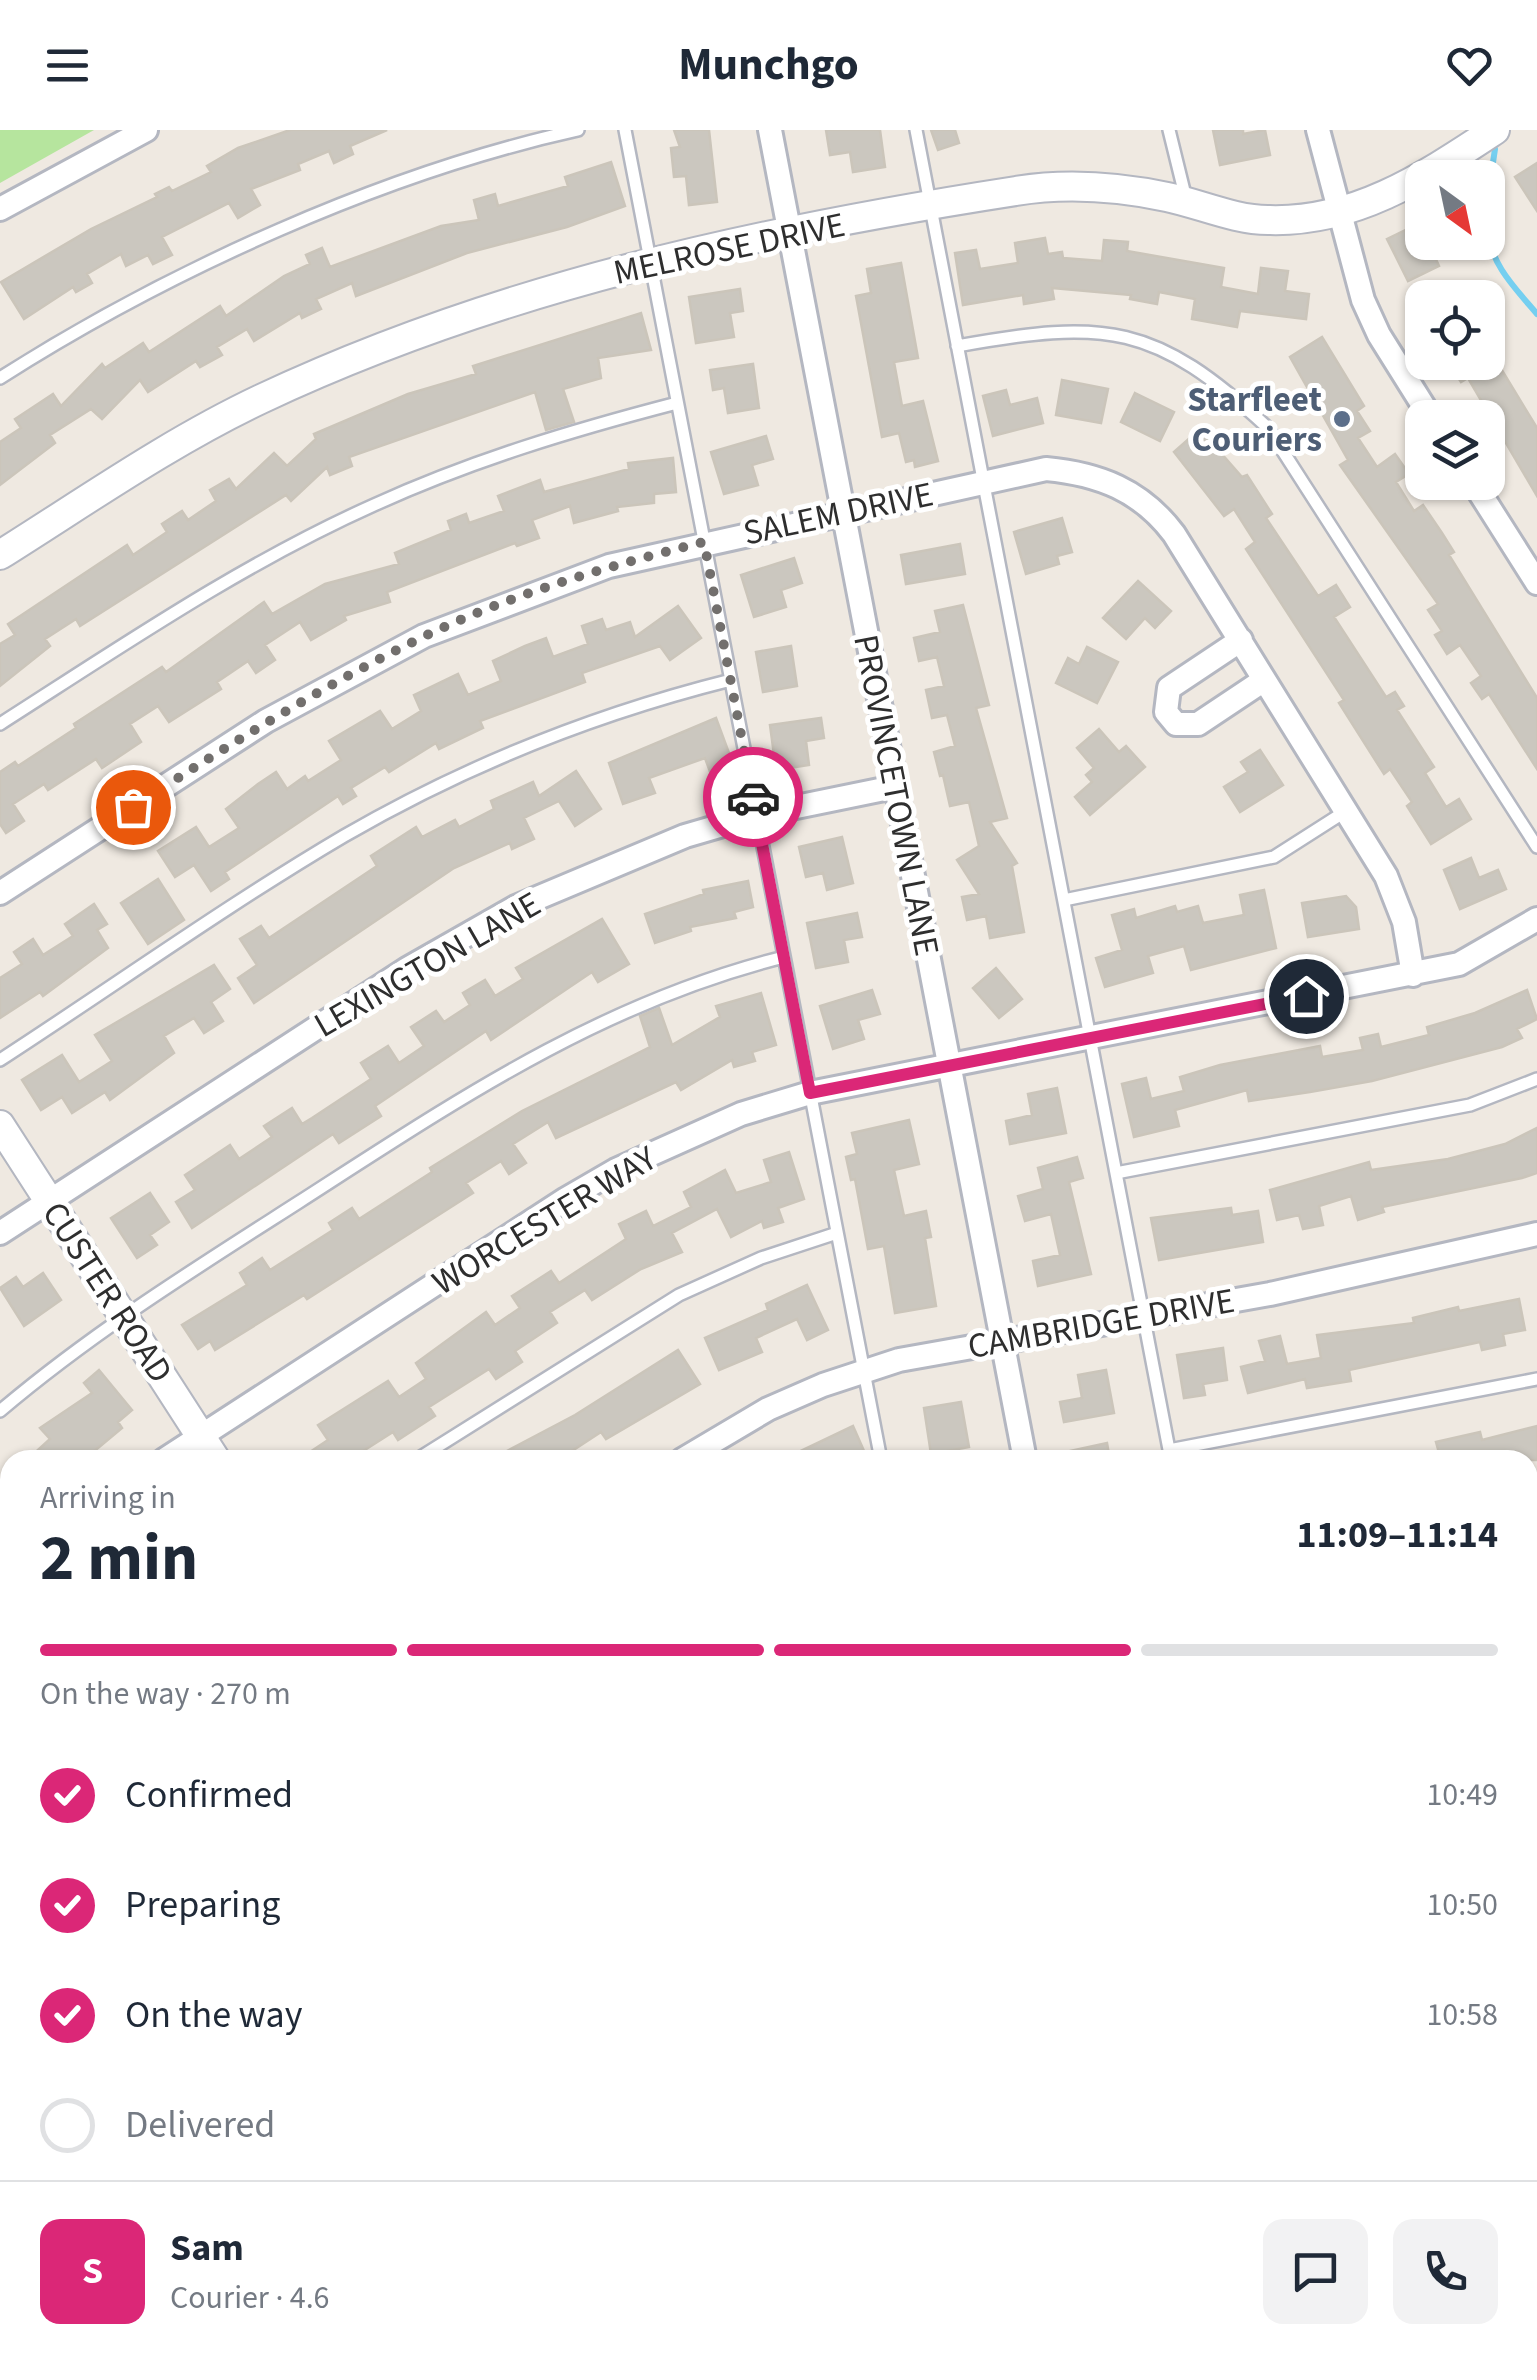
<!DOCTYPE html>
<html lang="en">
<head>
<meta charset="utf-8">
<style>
  body { margin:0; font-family:"Source Sans 3",sans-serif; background:#f2f2f3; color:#1f2937; height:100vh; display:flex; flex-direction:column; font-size:38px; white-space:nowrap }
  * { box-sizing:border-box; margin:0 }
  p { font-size:32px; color:#747a83 }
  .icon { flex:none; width:55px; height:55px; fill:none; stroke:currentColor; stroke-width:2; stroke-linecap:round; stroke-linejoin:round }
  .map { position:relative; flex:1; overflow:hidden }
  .drawer { position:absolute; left:0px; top:1320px; width:1538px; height:930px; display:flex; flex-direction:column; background:#fff; border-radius:30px 30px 0 0; box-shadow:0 2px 8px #0004 }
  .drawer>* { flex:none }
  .needle { width:65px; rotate:147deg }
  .tools { position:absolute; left:1405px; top:30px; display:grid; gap:20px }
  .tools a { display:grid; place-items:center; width:100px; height:100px; border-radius:20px; background:#fff; box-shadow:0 2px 8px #0004; font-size:50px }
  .pin { position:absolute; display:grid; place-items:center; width:85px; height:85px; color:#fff; margin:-42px; border:5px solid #fff; border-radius:50%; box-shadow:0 2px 10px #0007 }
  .courier { position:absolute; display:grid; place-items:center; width:100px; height:100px; margin:-50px; border:8px solid #db2777; border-radius:50%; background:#fff; color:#222; box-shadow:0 2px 12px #0007 }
  .summary em { font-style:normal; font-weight:700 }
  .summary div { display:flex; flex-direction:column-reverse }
  .summary { display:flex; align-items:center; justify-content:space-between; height:170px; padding:0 40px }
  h1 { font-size:65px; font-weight:700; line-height:75px }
  .bar { display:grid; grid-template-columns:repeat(4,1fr); gap:15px 10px; align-content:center; height:120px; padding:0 40px }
  .bar i { height:12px; border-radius:8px; background:#e0e1e3 }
  .bar .active { background:#db2777 }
  .bar p { grid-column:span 4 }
  .line { display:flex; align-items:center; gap:25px; padding:0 40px; border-top:2px solid #e0e1e3 }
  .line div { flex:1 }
  .round { display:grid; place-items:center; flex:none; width:105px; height:105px; border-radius:20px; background:#f2f2f3 }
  ol { padding:0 40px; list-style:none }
  li { display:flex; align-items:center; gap:30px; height:110px }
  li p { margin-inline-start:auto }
  li .icon { padding:10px; border-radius:50%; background:#db2777; color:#fff; stroke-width:4 }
  li:last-child { color:#747a83 }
  li i { width:55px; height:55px; border:5px solid #e0e1e3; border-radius:50% }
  header { display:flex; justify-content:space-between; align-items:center; height:130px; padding:0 40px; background:#fff; font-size:45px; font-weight:700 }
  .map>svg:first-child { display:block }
</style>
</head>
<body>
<header><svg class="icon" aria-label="menu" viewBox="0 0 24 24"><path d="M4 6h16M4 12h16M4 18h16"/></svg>Munchgo<svg class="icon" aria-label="heart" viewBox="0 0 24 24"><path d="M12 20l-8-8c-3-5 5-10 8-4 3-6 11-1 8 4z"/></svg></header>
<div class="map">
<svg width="1537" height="2250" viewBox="0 0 1537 2250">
  <rect width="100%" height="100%" fill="#efe9e1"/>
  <path fill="#b6e59e" d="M0,0H94L0,53Z
    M1528,2160L1537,2162V2250H975L994,2240H1528Z"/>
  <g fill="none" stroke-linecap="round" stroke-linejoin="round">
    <path stroke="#75cff0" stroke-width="6" d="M1488,66L1495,19
      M1488,100C1490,134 1516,159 1537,184"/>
  </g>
  <path fill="#cbc7bf" stroke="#cbc5ba" stroke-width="2.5" d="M290,0H387L350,16L353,24L334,33L329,21L298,34L300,40L251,59L260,75L238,88L229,73L162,107L172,125L153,134L148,125L126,136L121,124L87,144L92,153L76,162L73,157L24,189L1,152L91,99L157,67L155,64L169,57L172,61L211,42L207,36L238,18Z
    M674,0H709L717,72L689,75L686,46L674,47L671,18L680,17Z
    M826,0H880L885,37L853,42L850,22L830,25Z
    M931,0H955L959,13L938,20Z
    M1213,0H1243V4L1265,0L1270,25L1220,35Z
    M611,32L625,76L567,97L467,123L356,166L352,153L316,169L321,179L302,188L300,183L254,211L247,199L217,217L222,225L200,237L196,231L148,262L140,250L102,289L91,279L50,305L55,313L0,355V312L21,298L15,289L53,264L61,276L102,234L105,238L143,213L149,222L220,176L226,186L284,146L310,134L306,125L322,118L330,137L441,96L479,90L474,70L495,64L498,76L568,56L565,47Z
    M1537,33V81L1515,47Z
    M1422,92V112H1428L1439,136L1408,151L1387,109Z
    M1045,108L1048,124L1062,122L1063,128L1102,131L1104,110L1128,112L1127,121L1224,138L1221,157L1258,164L1261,138L1288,141L1285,161L1309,164L1306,189L1240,181L1237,197L1192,189L1195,169L1159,162L1157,174L1130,169L1131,165L1052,158L1054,169L1024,174L1023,165L963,175L955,123L976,120L980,139L1018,133L1015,113Z
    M901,133L918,228L894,232L902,276L923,271L938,331L915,337L914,330L906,332L899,303L882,307L856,166L871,163L867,139Z
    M740,159L743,181L730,183L734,207L696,213L689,167Z
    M641,183L651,220L598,228L601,248L563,259L574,292L546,300L535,262L349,327L352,336L330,345L327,337L291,371L286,365L80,496L76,489L45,509L50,516L0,556V514L15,505L8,494L127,415L133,425L167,402L162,394L182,381L188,390L216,371L210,360L229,349L236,359L274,323L287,336L316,309L314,304L408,264L476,244L473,236Z
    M1322,207L1364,276L1357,281L1370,301L1358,308L1377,337L1395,324L1409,344L1396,352L1414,381L1423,375L1442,403L1454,422L1449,425L1537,568V639L1489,564L1482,569L1471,553L1481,546L1460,515L1447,524L1435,505L1442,501L1428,480L1438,474L1340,335L1348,330L1290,227Z
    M1448,232H1497L1537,298V366L1468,248L1461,252Z
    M753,234L759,278L728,283L724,258L713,260L710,240Z
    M1062,250L1108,259L1101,293L1056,285Z
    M1006,260L1010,275L1037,268L1043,293L993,306L983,266Z
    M1135,263L1174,282L1160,311L1121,292Z
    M1200,299L1242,347L1247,345L1272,384L1266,388L1318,466L1336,455L1350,477L1334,487L1386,567L1395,562L1404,576L1397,580L1434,637L1425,643L1446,677L1459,669L1471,689L1431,714L1407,676L1412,672L1390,639L1384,644L1339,573L1344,570L1246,419L1255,412L1234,379L1224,386L1174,322Z
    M766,306L773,329L752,335L758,355L724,364L711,322Z
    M673,328L676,362L654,364V373L617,377L618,381L574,393L570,376L532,390L539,408L517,416L515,413L387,462L390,472L344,486L346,490L311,510L300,492L265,515L275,530L256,543L248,531L217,552L221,559L169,592L158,576L130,594L141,612L102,638L96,629L48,660L44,654L13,674L24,691L6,703L0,694V642L15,632L18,636L76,598L74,594L162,537L166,542L264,472L272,484L325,454L399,434L395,423L451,400L448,391L466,384L469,393L504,381L498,366L540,350L544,362L629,339L628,333Z
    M1062,388L1072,422L1057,426L1059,434L1026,444L1014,402Z
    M960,414L965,444L906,454L901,425Z
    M794,428L802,453L781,460L786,477L754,487L741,445Z
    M1138,451L1171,481L1155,498L1145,488L1126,509L1103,488Z
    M963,475L989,575L976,578L1007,688L990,692L1017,733L1012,736L1024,802L990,808L986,786L967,790L962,767L979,764L957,730L979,716L969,672L950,676L943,645L940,646L934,622L955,616L947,585L932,588L926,560L944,556L937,527L919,531L914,508L940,502L935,481Z
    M678,476L701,508L670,530L660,516L582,543L585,552L480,591L483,598L439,619L436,613L389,642L385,637L351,658L356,666L343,674L338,666L225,742L229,749L211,761L194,735L175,747L158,721L196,697L209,717L239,698L226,679L258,654L276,642L287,659L305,646L308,651L341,630L329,611L380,581L392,599L421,581L414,565L458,544L468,565L501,551L493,531L525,516L546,508L553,527L588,514L582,496L602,489L606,500L630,492L635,507Z
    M791,516L797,556L763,562L756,522Z
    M1087,517L1118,532L1097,573L1056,553L1068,528L1079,534Z
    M716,588L736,642L713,650L705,628L649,648L655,663L623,674L609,633Z
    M821,588L824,608L806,611L809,635L776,640L770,595Z
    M1099,599L1119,622L1126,616L1145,637L1090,685L1075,667L1092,652L1086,645L1094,638L1077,618Z
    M1260,620L1283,655L1240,682L1224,657L1248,642L1241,632Z
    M576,641L601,679L575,696L559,671L524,688L534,709L512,719L510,713L454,738L254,873L238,848L257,835L240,809L261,796L269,808L377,736L371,726L416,697L422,707L455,690L459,697L494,679L491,671L533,652L539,666Z
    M842,707L853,753L827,760L823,743L806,747L799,717Z
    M1471,728L1479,748L1498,740L1506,759L1460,779L1444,740Z
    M158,749L184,790L148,814L121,773Z
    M748,751L753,777L734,782L736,788L690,797L691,801L655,813L645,784L704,764L703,760Z
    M1264,760L1276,818L1191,840L1184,816L1148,826L1153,843L1105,857L1096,828L1122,820L1112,785L1134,779L1136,788L1175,776L1177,782L1198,776L1203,793L1244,785L1240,765Z
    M1346,766L1356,777L1359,799L1308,807L1302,773Z
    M94,774L107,794L97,800L108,818L43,866L40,862L0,888V848L22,834L14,822L33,809L43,825L73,806L65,794Z
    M857,783L862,807L844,810L848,832L816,838L807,793Z
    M602,789L629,834L598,852L592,842L491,910L486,901L375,976L381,986L339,1013L333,1004L192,1098L176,1072L195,1060L185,1045L230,1015L239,1029L272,1007L264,996L292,978L302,994L312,988L371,949L361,933L388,916L399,933L424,916L411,897L436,881L444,892L470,875L463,863L485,850L495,866L523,849L516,838Z
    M214,835L230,859L211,872L223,891L204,903L194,888L164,906L174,923L110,970L105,962L72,983L62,967L41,980L22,950L62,925L79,952L112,931L95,905Z
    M996,838L1022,869L999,888L973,858Z
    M872,860L880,884L858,890L864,909L833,919L820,876Z
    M1527,860L1537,889L1517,899L1522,908L1502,917L1372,951L1310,962L1249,971L1247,960L1175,980L1179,996L1134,1007L1122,954L1146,948L1151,969L1184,961L1180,947L1220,935L1320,916L1322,927L1363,920L1360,908L1378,904L1381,917L1429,905L1427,897L1475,883Z
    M761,863L776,915L752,922L755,931L734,937L732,930L681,960L676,952L556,1008L548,992L513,1014L526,1033L509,1044L501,1031L466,1053L473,1063L307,1169L304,1165L215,1220L210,1211L198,1219L182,1195L247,1155L240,1143L262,1128L270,1140L333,1100L329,1093L352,1078L359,1089L432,1042L430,1038L522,981L650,917L640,886L659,878L672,915L720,887L716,876Z
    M1057,958L1066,1003L1010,1014L1006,991L1032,985L1028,964Z
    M909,990L919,1034L894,1040L904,1086L926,1081L931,1107L925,1108L936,1176L895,1183L884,1116L868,1119L855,1049L851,1050L846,1027L857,1024L852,1003Z
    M1537,998V1043L1522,1048L1382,1077L1384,1082L1358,1090L1351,1066L1319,1076L1323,1095L1303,1099L1299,1085L1277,1090L1270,1060L1369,1032L1371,1040L1448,1029L1505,1014Z
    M789,1022L804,1069L778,1078L783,1092L764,1098L762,1091L731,1107L717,1079L672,1103L682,1122L641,1139L592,1170L585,1160L550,1182L557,1193L515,1221L522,1232L496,1249L489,1239L429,1277L435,1286L398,1310L393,1302L349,1330H298L328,1310L318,1295L388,1251L399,1267L426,1249L416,1233L486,1182L495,1195L520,1178L512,1166L551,1141L559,1153L626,1109L619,1094L646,1081L653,1096L691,1077L684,1062L725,1040L736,1063L771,1052L764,1030Z
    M1077,1027L1083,1048L1069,1052L1091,1144L1038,1156L1033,1131L1060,1125L1051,1084L1025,1091L1018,1066L1043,1059L1038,1038Z
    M150,1063L169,1092L150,1105L157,1115L137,1128L111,1088Z
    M1231,1078L1232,1085L1258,1081L1263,1112L1159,1130L1151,1088Z
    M43,1143L61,1170L24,1196L0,1158L16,1147L23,1157Z
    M807,1155L828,1200L807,1210L797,1189L756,1208L762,1222L719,1240L705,1208L768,1180L766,1174Z
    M1519,1169L1525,1200L1503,1204L1505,1215L1482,1220L1480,1212L1349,1240L1351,1251L1307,1258L1305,1249L1248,1263L1241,1237L1265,1231L1259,1211L1280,1206L1287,1234L1321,1228L1317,1205L1414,1193L1413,1188L1458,1177L1459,1181Z
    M1223,1218L1227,1250L1203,1254L1205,1265L1184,1268L1177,1225Z
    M678,1220L700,1254L606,1309L601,1302L569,1323L573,1330H490L575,1285Z
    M99,1240L132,1280L118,1292L122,1298L92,1323L98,1330H27L50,1309L40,1298L92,1263L84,1253Z
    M1106,1240L1114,1283L1064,1292L1060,1272L1082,1268L1078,1245Z
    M961,1272L969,1317L931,1324L924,1278Z
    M853,1296L868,1330H782Z
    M1537,1296V1330H1441L1436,1312L1480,1302L1482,1310Z
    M1107,1313L1110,1330H1062L1061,1323Z"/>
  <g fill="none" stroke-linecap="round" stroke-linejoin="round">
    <defs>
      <path id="service" d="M625,0L881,1330
        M916,0L1171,1330
        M1169,0L1186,69
        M957,216C1106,189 1155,193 1268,298L1537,717
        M0,248C168,141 383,43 578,0
        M0,594C122,516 242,434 374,375C473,330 573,300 677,273
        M1064,770L1274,727L1346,681
        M0,930C114,856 227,775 344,706C465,636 595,584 731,550
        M1116,1043L1470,975L1537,949
        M0,1281C93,1202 196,1138 299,1072C456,971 600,873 784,827
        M1169,1320L1537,1249
        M416,1330L679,1165L761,1128L837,1103
        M1528,1565L1537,1563
        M0,1614L10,1607
        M1528,1647L1537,1701
        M0,1921L10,1915
        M1528,1982L1537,1976
        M1528,2018L1537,2019
        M0,2214L10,2208
        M403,2250L418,2240"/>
      <path id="minor" d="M770,0L1025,1330
        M1318,0L1363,170L1379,205L1431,288
        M0,79L146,0
        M1473,352L1537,453
        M1241,510L1169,558L1166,582L1176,594H1198L1264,550
        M0,763L266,591L424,506L609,436L1046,339C1099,344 1141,360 1174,404L1386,746L1404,792L1413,845
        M0,1103L407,839L516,777L685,706L757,685L894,657
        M164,1330L566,1069L616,1040L741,984L810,963L1459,834L1537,789
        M682,1330L768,1279L823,1255L899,1230L1270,1164L1537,1104
        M1528,1398L1537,1396
        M0,1454L10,1447
        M0,1770L10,1763
        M1528,1799L1537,1794
        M0,2071L10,2065
        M619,2240L620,2250
        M174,2250L190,2240"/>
      <path id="tertiary" d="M0,425C86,371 170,312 261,269C499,157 757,101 1016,61C1065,53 1119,57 1167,67C1200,74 1235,90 1268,90C1356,93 1425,46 1495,0
        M0,995L216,1330"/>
      <path id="secondary" d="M1528,2083L1537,2084
        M1528,2141L1537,2142
        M813,2250L831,2240
        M937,2250L956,2240"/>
    </defs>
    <use href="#service" stroke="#b4b7c1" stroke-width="16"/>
    <use href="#minor" stroke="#b4b7c1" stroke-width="28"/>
    <use href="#tertiary" stroke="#b4b7c1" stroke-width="32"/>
    <use href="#secondary" stroke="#b4b7c1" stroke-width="35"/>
    <use href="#service" stroke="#fff" stroke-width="11"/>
    <use href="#minor" stroke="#fff" stroke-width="22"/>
    <use href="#tertiary" stroke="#fff" stroke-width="28"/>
    <use href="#secondary" stroke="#fff" stroke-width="30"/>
  </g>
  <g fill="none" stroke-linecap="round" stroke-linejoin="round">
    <path stroke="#726f6d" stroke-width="10" stroke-dasharray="0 18" d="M133,677C227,616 322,556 423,507C511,464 609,436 704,412L753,667"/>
    <path stroke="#db2777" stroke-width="12" d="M753,667L810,963L1306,866"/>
  </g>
  <circle fill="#5c6f8a" stroke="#fff" stroke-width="4" cx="1342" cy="289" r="10"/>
  <g text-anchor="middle" stroke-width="10" stroke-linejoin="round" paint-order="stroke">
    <g font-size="35" fill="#2e2e2e" stroke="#fff">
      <text transform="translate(729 118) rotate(-12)" y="12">MELROSE DRIVE</text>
      <text transform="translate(838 383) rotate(-12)" y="12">SALEM DRIVE</text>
      <text transform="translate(897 665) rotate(79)" y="12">PROVINCETOWN LANE</text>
      <text transform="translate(427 834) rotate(-30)" y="12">LEXINGTON LANE</text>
      <text transform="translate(544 1090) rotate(-31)" y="12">WORCESTER WAY</text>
      <text transform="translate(108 1162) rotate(57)" y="12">CUSTER ROAD</text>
      <text transform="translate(1101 1193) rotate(-10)" y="12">CAMBRIDGE DRIVE</text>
    </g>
    <g font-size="35" font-weight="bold" fill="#4e5e75" stroke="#fff" text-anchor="end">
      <text x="1322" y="281">Starfleet<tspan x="1322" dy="40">Couriers</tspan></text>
    </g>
  </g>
</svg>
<div class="tools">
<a><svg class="needle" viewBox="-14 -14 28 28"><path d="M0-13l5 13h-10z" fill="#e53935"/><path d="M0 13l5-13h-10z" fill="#747a83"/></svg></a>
<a><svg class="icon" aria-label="locate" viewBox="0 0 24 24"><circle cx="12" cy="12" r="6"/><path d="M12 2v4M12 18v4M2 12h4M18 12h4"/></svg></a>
<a><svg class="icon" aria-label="layers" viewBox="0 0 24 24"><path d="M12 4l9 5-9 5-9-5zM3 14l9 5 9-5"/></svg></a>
</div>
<div class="pin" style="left:133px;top:677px;background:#ea580c"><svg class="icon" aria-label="bag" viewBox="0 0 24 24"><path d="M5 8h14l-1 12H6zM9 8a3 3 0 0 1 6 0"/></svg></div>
<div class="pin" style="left:1306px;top:866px;background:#1f2937"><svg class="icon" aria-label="home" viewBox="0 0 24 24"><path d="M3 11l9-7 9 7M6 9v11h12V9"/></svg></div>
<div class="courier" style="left:753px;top:667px"><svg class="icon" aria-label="car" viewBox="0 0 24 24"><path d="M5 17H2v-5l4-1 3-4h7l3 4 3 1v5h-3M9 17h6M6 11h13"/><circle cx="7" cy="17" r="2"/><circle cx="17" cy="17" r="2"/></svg></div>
<section class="drawer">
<div class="summary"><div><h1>2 min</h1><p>Arriving in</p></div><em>11:09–11:14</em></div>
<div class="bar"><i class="active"></i><i class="active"></i><i class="active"></i><i></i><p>On the way · 270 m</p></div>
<ol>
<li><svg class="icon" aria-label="check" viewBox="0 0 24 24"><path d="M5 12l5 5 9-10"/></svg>Confirmed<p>10:49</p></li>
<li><svg class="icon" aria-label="check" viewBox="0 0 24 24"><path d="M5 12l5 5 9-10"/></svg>Preparing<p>10:50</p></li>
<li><svg class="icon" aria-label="check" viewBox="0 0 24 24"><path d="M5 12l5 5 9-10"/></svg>On the way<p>10:58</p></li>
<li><i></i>Delivered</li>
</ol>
<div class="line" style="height:180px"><b class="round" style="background:#db2777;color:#fff">S</b><div><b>Sam</b><p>Courier · 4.6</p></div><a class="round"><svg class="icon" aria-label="chat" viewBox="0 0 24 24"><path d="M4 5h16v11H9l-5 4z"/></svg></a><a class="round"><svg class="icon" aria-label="phone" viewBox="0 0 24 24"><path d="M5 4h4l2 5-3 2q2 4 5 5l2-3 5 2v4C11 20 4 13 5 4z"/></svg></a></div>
</section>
</div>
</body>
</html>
